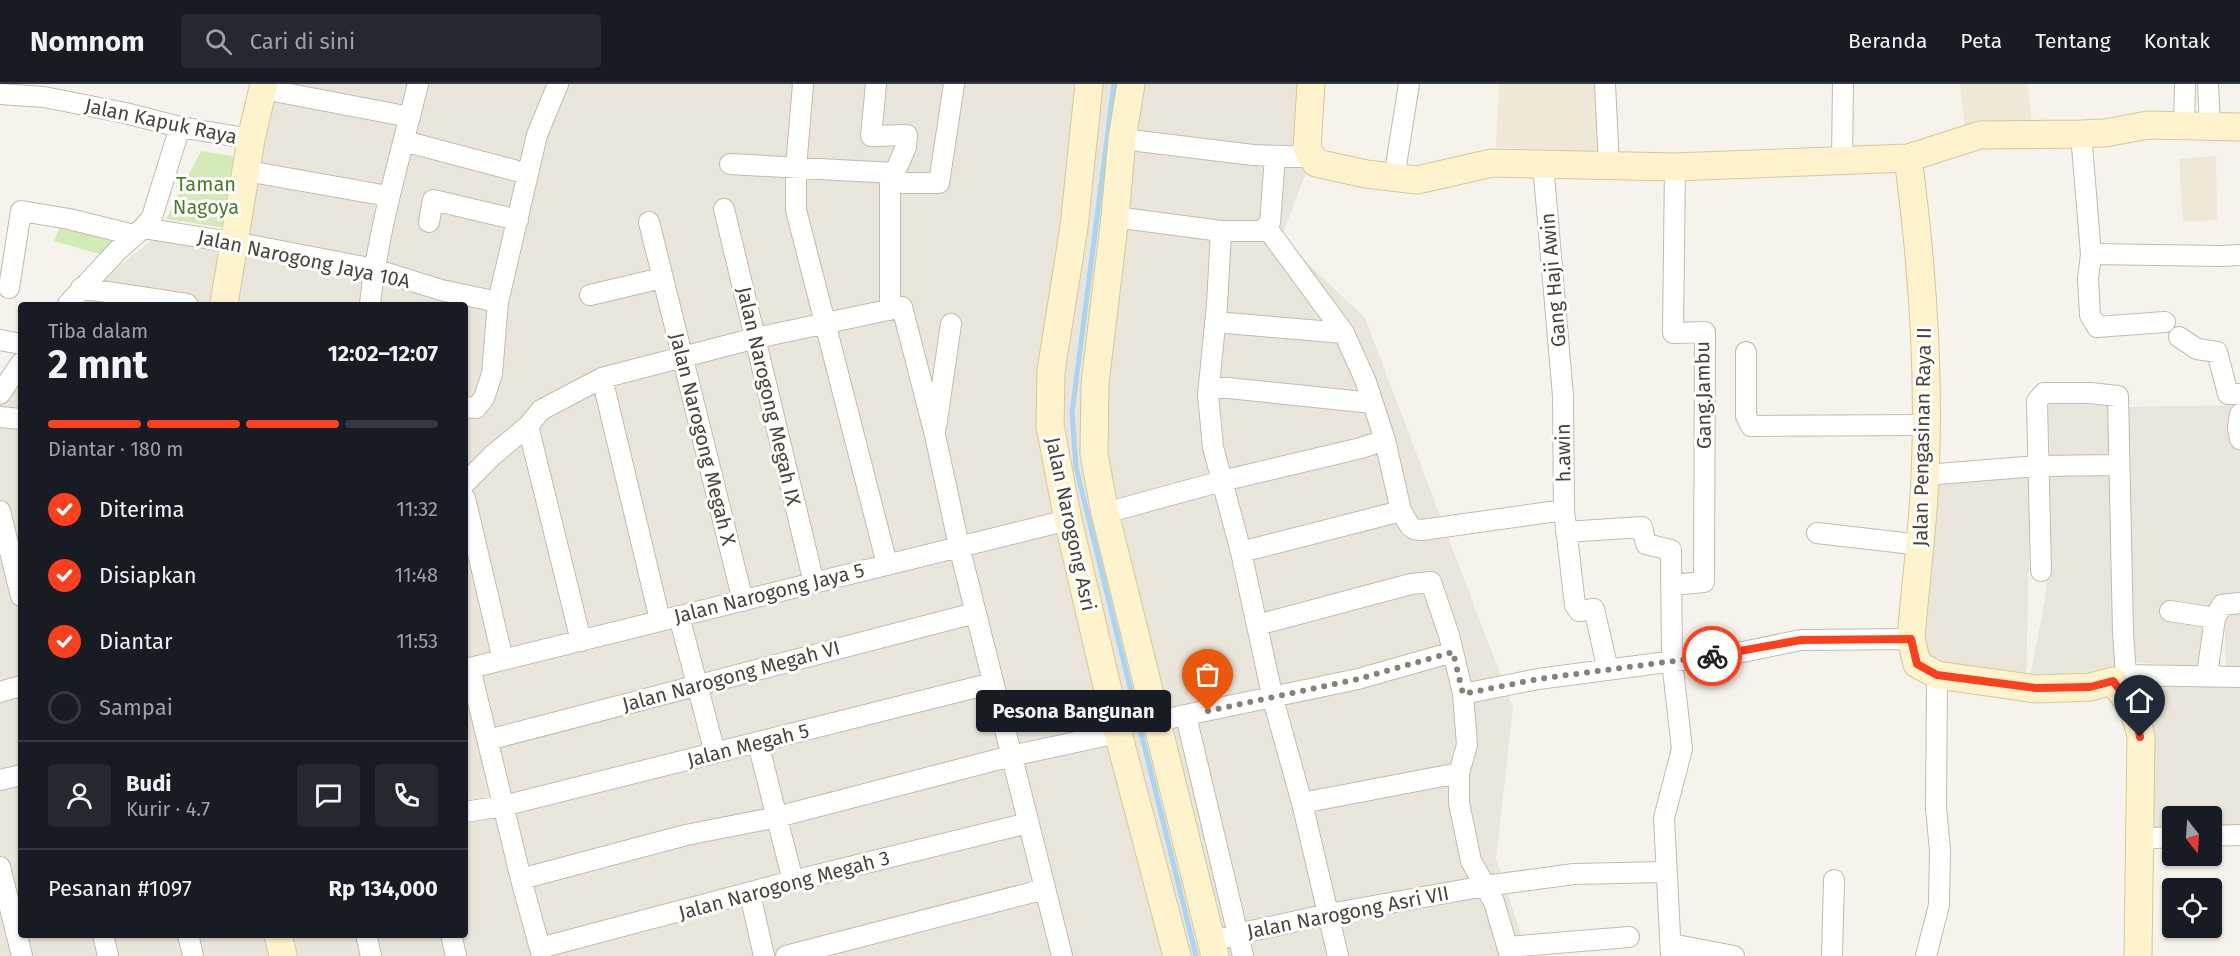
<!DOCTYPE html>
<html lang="id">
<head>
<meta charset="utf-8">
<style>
  body { margin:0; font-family:"Fira Sans",sans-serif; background:#242831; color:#f1f3f6; height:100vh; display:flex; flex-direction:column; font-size:22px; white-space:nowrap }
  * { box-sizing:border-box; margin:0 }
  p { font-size:20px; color:#9ea1a6 }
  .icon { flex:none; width:33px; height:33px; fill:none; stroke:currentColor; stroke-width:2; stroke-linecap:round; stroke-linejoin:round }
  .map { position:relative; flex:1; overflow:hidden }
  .sheet { position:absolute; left:18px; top:218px; width:450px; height:636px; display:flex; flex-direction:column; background:#171b24; border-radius:6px; box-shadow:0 2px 4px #0004 }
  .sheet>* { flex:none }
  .needle { width:39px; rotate:163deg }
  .controls { position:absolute; left:2162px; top:722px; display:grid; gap:12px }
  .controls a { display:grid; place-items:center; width:60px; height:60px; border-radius:6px; background:#171b24; box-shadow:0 2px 4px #0004; font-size:30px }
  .pin { position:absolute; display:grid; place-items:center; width:51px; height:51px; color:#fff; margin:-62px -26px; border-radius:50% 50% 50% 0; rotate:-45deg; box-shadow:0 0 6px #0007 }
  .pin .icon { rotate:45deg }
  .courier { position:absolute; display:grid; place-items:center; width:60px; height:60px; margin:-30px; border:4px solid #fc3f1d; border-radius:50%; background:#fff; color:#222; box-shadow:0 2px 8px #0007 }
  .bubble { position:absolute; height:42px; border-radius:6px; background:#171b24; box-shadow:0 2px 4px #0004; font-size:20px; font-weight:700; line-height:42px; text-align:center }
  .overview em { font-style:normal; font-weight:700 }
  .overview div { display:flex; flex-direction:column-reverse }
  .overview { display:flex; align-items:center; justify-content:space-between; height:102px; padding:0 30px }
  h1 { font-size:39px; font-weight:700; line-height:45px }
  .bar { display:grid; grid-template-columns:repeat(4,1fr); gap:9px 6px; align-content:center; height:72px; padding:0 30px }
  .bar i { height:8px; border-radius:4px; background:#363941 }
  .bar .current { background:#fc3f1d }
  .bar p { grid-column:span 4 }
  .line { display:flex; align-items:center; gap:15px; padding:0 30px; border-top:2px solid #363941 }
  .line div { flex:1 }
  .round { display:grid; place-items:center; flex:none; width:63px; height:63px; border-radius:6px; background:#242831 }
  ol { padding:0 30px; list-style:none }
  li { display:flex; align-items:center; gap:18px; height:66px }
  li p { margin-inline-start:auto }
  li .icon { padding:6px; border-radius:50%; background:#fc3f1d; color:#fff; stroke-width:4 }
  li:last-child { color:#9ea1a6 }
  li i { width:33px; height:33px; border:3px solid #363941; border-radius:50% }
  header { display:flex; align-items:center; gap:36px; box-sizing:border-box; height:84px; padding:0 30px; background:#171b24; border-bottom:2px solid #363941 }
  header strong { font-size:28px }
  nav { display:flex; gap:33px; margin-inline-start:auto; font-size:21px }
  .search { width:420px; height:54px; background:#242831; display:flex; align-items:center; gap:15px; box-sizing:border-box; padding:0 21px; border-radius:6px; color:#9ea1a6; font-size:22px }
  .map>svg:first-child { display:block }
</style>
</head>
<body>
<header>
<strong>Nomnom</strong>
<div class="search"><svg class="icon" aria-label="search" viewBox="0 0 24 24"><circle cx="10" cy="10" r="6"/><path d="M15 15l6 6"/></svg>Cari di sini</div>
<nav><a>Beranda</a><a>Peta</a><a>Tentang</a><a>Kontak</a></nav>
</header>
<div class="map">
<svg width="2240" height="872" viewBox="0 0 2240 872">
  <rect width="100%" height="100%" fill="#f6f3ec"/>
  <path fill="#eae5da" d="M261,0H1324L1316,63L1281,154L1365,234L1513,624L1496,775L1528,872H0V309L17,306L21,301V850H465V220H85L107,191L169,143L233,152Z
    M2048,319L2110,321L2109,372L2050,374Z
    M2240,321V513L2215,514L2196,583L2132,578L2125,323Z
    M2111,390L2116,586L2030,592L2046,511L2044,391Z
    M2031,393L2026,595L1927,580L1920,553L1931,396Z
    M2224,527L2240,528V584L2226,583Z
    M2134,600L2240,603V741L2211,743V732H2172V745L2150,746L2153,670Z"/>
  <path fill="#efe8d6" d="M1499,0H1599L1602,72L1496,63Z
    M1960,0H2028L2032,42L1965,47Z
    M2216,72L2217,136L2183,138L2179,75Z"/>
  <path fill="#d2eab5" d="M201,67L239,73L226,144L166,135Z
    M62,139L120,153L103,171L54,157Z"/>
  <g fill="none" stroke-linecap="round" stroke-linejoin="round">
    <path stroke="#a9d4f2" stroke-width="5" d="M1114,0L1072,329L1076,383L1196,872"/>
    <defs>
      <path id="street" d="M803,0L796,84V126L887,480
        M876,0L871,52L907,51L906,63L890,99V226
        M1605,0L1609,82
        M2208,0L2210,42
        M263,5L410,33
        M0,10L44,13L125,29L180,43L251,55
        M2184,40L2185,0
        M2081,50L2091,170L2088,195L2090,231L2097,243L2165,238
        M1122,55L1253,71L1311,73
        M404,57L528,90
        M1842,77L1843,0
        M730,80L893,89
        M1543,80L1563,312L1564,426L1575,521L1579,527L1594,525L1608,586
        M247,87L388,112
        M1394,94L1409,0
        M890,99H939L954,0
        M724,125L814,499
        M1115,133L1221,147L1217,221L1208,311L1213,363L1241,468L1273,615L1302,719L1338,872
        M429,138L433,116L518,136
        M649,138L743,517
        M143,144L255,162L374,185L441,206L498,218
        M1267,144L1344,249L1366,298L1385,356L1401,427L1410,442L1414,445L1422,446L1564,426
        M1221,147H1261L1270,139L1275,73
        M2091,170L2221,172L2240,171
        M9,204L21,127L69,135L134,151
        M81,204L187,220
        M590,211L662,194
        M68,220L117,167L143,144L152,133L180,43
        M370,220C378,145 400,73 418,0
        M1215,238L1344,249
        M2179,253L2197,265L2217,268L2228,310H2240
        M0,256L21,260
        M1746,268V332L1751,342L1926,341
        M602,294L660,536
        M1209,302L1373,319
        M0,310L21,279
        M465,323L476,324L484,314L492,290L498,218L537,51L558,0
        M2240,330L2238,343L2240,355
        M0,333L21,335
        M528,342L581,557
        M936,343L951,240
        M1925,391L2038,382L2118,381
        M465,399L493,371L528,342L541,326L602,294L756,254L902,223L935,351L959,462L1062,872
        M465,414L503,576
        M0,427L21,512
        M1105,429L1222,397L1361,364L1385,356
        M1566,448L1642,443L1646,460L1671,466L1672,577L1682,665L1664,734L1671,872
        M1817,449L1921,461
        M1241,468L1401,427
        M2041,487L2037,317L2044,309H2090L2118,312L2123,549L2126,591
        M1671,497L1683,500L1704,498L1705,248L1673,249L1675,83
        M2170,527L2215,534
        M679,532L715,669
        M1257,541L1411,500L1431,498L1449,551L1463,610L1467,661L1459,689V719L1471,777L1494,818L1510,872
        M2207,591L2215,534L2222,521L2240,519
        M2115,596L2126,591L2240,593
        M0,608L21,602
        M1463,610L1538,595L1743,568L1801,556L1911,555
        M1186,632L1243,872
        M1157,637L1358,595L1453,568
        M488,656L975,529
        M758,659L793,797
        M0,696L21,691
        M1302,719L1459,689
        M465,728L503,722L993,599
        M2211,752L2240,751
        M2139,755L2172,753
        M0,783L22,872
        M521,795L686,751L777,733L1011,672L1118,649
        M750,810L764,872
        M103,850L108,872
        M188,850L193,872
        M366,850L371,872
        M451,850L456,872
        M1211,858L1238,850L1329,830L1485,802L1574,790L1666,788
        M1671,860L1734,872
        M1507,863L1629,853
        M540,864L793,797L1028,739
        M542,872L521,795L470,584L1068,436
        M786,872L1045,805
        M1832,872L1834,796
        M1926,872L1939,821L1940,766L1936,724L1937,591"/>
      <path id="secondary" d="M1089,0L1074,143L1051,287L1050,342L1068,436L1118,649L1177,872
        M1131,0L1122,55L1115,133L1095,299L1094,370L1105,429L1215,872
        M1311,0L1307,65L1316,79L1366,90L1417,96L1492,79L1675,83L1908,74L1980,51L2081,50L2105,49L2148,41L2240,43
        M1908,74C1922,179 1930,286 1925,392C1923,447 1915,501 1911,555L1917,580L1937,591L2036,605L2090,603L2113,597C2127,615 2137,630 2141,653L2138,872
        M224,220L251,55L264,0
        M278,850L283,872"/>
    </defs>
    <use href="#street" stroke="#c2bbae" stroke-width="22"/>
    <use href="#secondary" stroke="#d6c79b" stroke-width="29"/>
    <use href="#street" stroke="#fff" stroke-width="20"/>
    <use href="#secondary" stroke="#fff3cd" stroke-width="27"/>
  </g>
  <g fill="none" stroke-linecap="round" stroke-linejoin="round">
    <path stroke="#878178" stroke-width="6" stroke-dasharray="0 10.8" d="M1208,627L1358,595L1453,568L1463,610L1538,595L1712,572"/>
    <path stroke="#fc3f1d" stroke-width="8" d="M1712,572L1801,556L1911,555L1917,580L1937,591L2036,604L2090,603L2113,597C2127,615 2137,630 2140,653"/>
  </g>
  <g text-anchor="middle" stroke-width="6" stroke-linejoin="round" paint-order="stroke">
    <g font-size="20" fill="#4b4439" stroke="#fff">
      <text transform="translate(161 37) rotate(12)" y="7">Jalan Kapuk Raya</text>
      <text transform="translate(304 175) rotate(12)" y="7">Jalan Narogong Jaya 10A</text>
      <text transform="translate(1553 196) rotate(-95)" y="7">Gang Haji Awin</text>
      <text transform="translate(1703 311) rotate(-91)" y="7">Gang.Jambu</text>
      <text transform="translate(769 312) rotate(77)" y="7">Jalan Narogong Megah IX</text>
      <text transform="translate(1922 353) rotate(-89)" y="7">Jalan Pengasinan Raya II</text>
      <text transform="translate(703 355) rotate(76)" y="7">Jalan Narogong Megah X</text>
      <text transform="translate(1563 369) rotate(-91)" y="7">h.awin</text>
      <text transform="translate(1071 440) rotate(78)" y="7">Jalan Narogong Asri</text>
      <text transform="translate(769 509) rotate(-14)" y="7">Jalan Narogong Jaya 5</text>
      <text transform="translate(731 592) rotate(-15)" y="7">Jalan Narogong Megah VI</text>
      <text transform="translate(748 661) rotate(-14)" y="7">Jalan Megah 5</text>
      <text transform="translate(784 801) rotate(-15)" y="7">Jalan Narogong Megah 3</text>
      <text transform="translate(1348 828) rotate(-11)" y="7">Jalan Narogong Asri VII</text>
    </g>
    <g font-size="20" fill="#4a7f2a" stroke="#fff">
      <text x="206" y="107">Taman<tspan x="206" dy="23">Nagoya</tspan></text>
    </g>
  </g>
</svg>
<div class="controls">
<a><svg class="needle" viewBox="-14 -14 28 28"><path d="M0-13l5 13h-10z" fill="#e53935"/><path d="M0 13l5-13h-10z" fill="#9ea1a6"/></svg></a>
<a><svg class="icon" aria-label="locate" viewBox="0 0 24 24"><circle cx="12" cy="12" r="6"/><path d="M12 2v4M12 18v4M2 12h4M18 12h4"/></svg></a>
</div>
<div class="pin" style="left:1208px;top:627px;background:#ea580c"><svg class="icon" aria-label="bag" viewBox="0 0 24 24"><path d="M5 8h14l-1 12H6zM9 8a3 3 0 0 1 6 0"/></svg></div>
<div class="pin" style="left:2140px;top:653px;background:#1f2937"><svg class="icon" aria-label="home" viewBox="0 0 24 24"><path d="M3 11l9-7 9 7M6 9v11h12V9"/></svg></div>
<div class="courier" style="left:1712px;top:572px"><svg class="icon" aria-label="bike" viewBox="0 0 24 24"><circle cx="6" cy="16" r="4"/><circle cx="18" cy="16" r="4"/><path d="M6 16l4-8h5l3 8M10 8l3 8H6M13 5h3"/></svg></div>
<div class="bubble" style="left:976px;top:606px;width:195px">Pesona Bangunan</div>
<section class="sheet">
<div class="overview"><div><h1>2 mnt</h1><p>Tiba dalam</p></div><em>12:02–12:07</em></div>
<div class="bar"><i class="current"></i><i class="current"></i><i class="current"></i><i></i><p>Diantar · 180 m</p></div>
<ol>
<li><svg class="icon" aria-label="check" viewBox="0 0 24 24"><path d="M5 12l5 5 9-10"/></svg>Diterima<p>11:32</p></li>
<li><svg class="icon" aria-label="check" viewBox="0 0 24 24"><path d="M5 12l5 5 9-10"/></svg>Disiapkan<p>11:48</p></li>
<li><svg class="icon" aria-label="check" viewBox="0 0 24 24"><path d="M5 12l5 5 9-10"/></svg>Diantar<p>11:53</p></li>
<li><i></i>Sampai</li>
</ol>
<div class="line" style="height:108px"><a class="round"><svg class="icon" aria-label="person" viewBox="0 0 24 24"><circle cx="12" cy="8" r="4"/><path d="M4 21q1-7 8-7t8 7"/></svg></a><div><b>Budi</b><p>Kurir · 4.7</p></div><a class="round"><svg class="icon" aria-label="chat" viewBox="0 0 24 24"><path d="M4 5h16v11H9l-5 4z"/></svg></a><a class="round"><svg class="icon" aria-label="phone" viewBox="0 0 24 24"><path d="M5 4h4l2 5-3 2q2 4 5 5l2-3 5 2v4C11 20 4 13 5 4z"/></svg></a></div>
<div class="line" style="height:78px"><div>Pesanan #1097</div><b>Rp 134,000</b></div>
</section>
</div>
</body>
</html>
